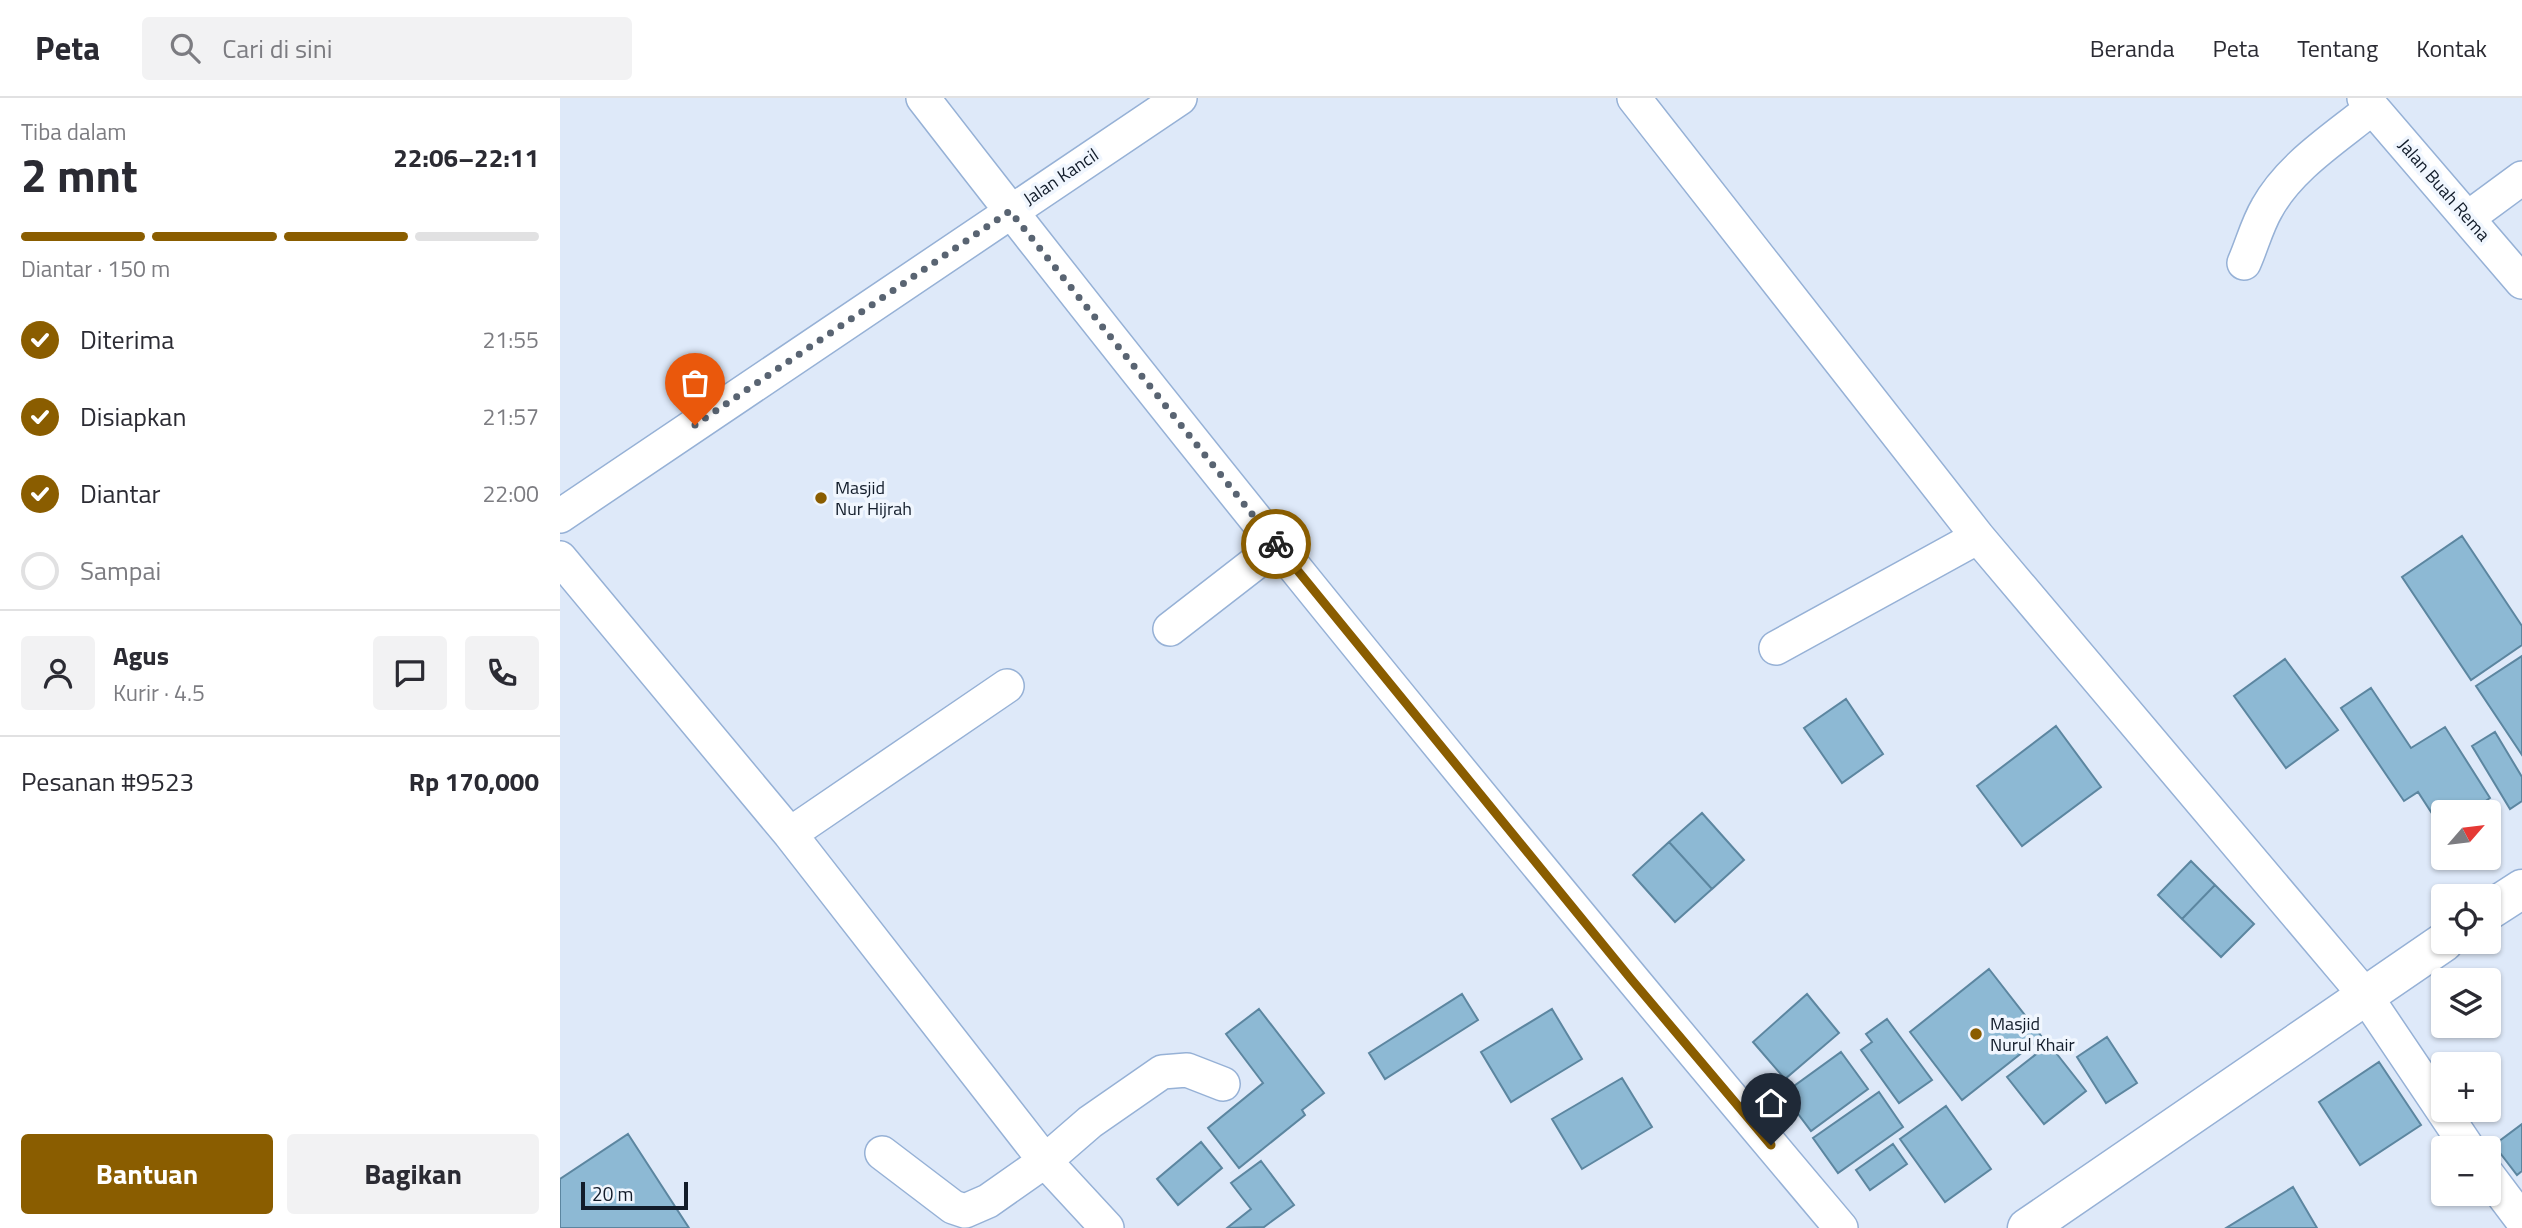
<!DOCTYPE html>
<html lang="id">
<head>
<meta charset="utf-8">
<style>
  body { margin:0; font-family:"Titillium Web",sans-serif; background:#f2f2f3; color:#2b2b33; height:100vh; display:flex; flex-direction:column; font-size:26px; white-space:nowrap }
  * { box-sizing:border-box; margin:0 }
  p { font-size:23px; color:#7c7c81 }
  .icon { flex:none; width:38px; height:38px; fill:none; stroke:currentColor; stroke-width:2; stroke-linecap:round; stroke-linejoin:round }
  .map { position:relative; flex:1; overflow:hidden }
  .drawer { display:flex; flex-direction:column; background:#fff; width:560px }
  .drawer>* { flex:none }
  .needle { width:46px; rotate:62deg }
  .tools { position:absolute; left:1871px; top:702px; display:grid; gap:14px }
  .tools a { display:grid; place-items:center; width:70px; height:70px; border-radius:7px; background:#fff; box-shadow:0 2px 5px #0004; font-size:35px }
  .scale { position:absolute; left:21px; bottom:18px; width:107px; box-sizing:border-box; padding-left:7px; border:4px solid #121c2a; border-top:0; font-size:19px; line-height:24px; white-space:nowrap; color:#121c2a; -webkit-text-stroke:5px #f0f6fe; paint-order:stroke }
  .pin { position:absolute; display:grid; place-items:center; width:60px; height:60px; color:#fff; margin:-72px -30px; border-radius:50% 50% 50% 0; rotate:-45deg; box-shadow:0 0 7px #0007 }
  .pin .icon { rotate:45deg }
  .courier { position:absolute; display:grid; place-items:center; width:70px; height:70px; margin:-35px; border:5px solid #8a5d00; border-radius:50%; background:#fff; color:#222; box-shadow:0 2px 9px #0007 }
  .head em { font-style:normal; font-weight:700 }
  .head div { display:flex; flex-direction:column-reverse }
  .head { display:flex; align-items:center; justify-content:space-between; height:119px; padding:0 21px }
  h1 { font-size:46px; font-weight:700; line-height:52px }
  .bar { display:grid; grid-template-columns:repeat(4,1fr); gap:10px 7px; align-content:center; height:84px; padding:0 21px }
  .bar i { height:9px; border-radius:5px; background:#e1e1e2 }
  .bar .on { background:#8a5d00 }
  .bar p { grid-column:span 4 }
  .line { display:flex; align-items:center; gap:18px; padding:0 21px; border-top:2px solid #e1e1e2 }
  .line div { flex:1 }
  .round { display:grid; place-items:center; flex:none; width:74px; height:74px; border-radius:7px; background:#f2f2f3 }
  ol { padding:0 21px; list-style:none }
  li { display:flex; align-items:center; gap:21px; height:77px }
  li p { margin-inline-start:auto }
  li .icon { padding:7px; border-radius:50%; background:#8a5d00; color:#fff; stroke-width:4 }
  li:last-child { color:#7c7c81 }
  li i { width:38px; height:38px; border:4px solid #e1e1e2; border-radius:50% }
  .action { display:flex; gap:14px; margin-top:auto; padding:14px 21px }
  .action a { flex:1; height:80px; border-radius:7px; background:#8a5d00; color:#fff; font-size:28px; font-weight:700; line-height:80px; text-align:center }
  .action a+a { background:#f2f2f3; color:#2b2b33 }
  header { display:flex; align-items:center; gap:42px; box-sizing:border-box; height:98px; padding:0 35px; background:#fff; border-bottom:2px solid #e1e1e2 }
  header strong { font-size:33px }
  nav { display:flex; gap:38px; margin-inline-start:auto; font-size:24px }
  .search { width:490px; height:63px; background:#f2f2f3; display:flex; align-items:center; gap:18px; box-sizing:border-box; padding:0 24px; border-radius:7px; color:#7c7c81; font-size:26px }
  main { display:flex; flex:1; min-height:0 }
  .map>svg:first-child { display:block }
</style>
</head>
<body>
<header>
<strong>Peta</strong>
<div class="search"><svg class="icon" aria-label="search" viewBox="0 0 24 24"><circle cx="10" cy="10" r="6"/><path d="M15 15l6 6"/></svg>Cari di sini</div>
<nav><a>Beranda</a><a>Peta</a><a>Tentang</a><a>Kontak</a></nav>
</header>
<main>
<section class="drawer">
<div class="head"><div><h1>2 mnt</h1><p>Tiba dalam</p></div><em>22:06–22:11</em></div>
<div class="bar"><i class="on"></i><i class="on"></i><i class="on"></i><i></i><p>Diantar · 150 m</p></div>
<ol>
<li><svg class="icon" aria-label="check" viewBox="0 0 24 24"><path d="M5 12l5 5 9-10"/></svg>Diterima<p>21:55</p></li>
<li><svg class="icon" aria-label="check" viewBox="0 0 24 24"><path d="M5 12l5 5 9-10"/></svg>Disiapkan<p>21:57</p></li>
<li><svg class="icon" aria-label="check" viewBox="0 0 24 24"><path d="M5 12l5 5 9-10"/></svg>Diantar<p>22:00</p></li>
<li><i></i>Sampai</li>
</ol>
<div class="line" style="height:126px"><a class="round"><svg class="icon" aria-label="person" viewBox="0 0 24 24"><circle cx="12" cy="8" r="4"/><path d="M4 21q1-7 8-7t8 7"/></svg></a><div><b>Agus</b><p>Kurir · 4.5</p></div><a class="round"><svg class="icon" aria-label="chat" viewBox="0 0 24 24"><path d="M4 5h16v11H9l-5 4z"/></svg></a><a class="round"><svg class="icon" aria-label="phone" viewBox="0 0 24 24"><path d="M5 4h4l2 5-3 2q2 4 5 5l2-3 5 2v4C11 20 4 13 5 4z"/></svg></a></div>
<div class="line" style="height:91px"><div>Pesanan #9523</div><b>Rp 170,000</b></div>
<div class="action"><a>Bantuan</a><a>Bagikan</a></div>
</section>
<div class="map">
<svg width="1962" height="1130" viewBox="0 0 1962 1130">
  <rect width="100%" height="100%" fill="#dee9f9"/>
  <path fill="#8db9d4" stroke="#5c86a0" stroke-width="2" d="M1902,438L1962,528V547L1911,582L1842,479Z
    M1962,558V657L1916,588Z
    M1725,561L1778,632L1726,670L1674,598Z
    M1811,590L1851,650L1885,629L1930,700L1909,714H1883L1882,731L1858,694L1844,703L1781,610Z
    M1286,601L1323,656L1282,685L1244,630Z
    M1496,628L1541,689L1462,748L1417,688Z
    M1935,634L1962,679V703L1950,711L1912,648Z
    M1142,715L1184,762L1152,791L1109,744Z
    M1109,744L1152,791L1115,824L1073,777Z
    M1631,763L1655,787L1622,821L1598,797Z
    M1655,787L1694,826L1661,859L1622,821Z
    M1429,871L1482,939L1402,1002L1350,934Z
    M902,896L918,922L825,981L809,955Z
    M1247,896L1279,935L1225,981L1193,944Z
    M699,911L764,995L742,1012L745,1017L679,1070L648,1030L703,985L666,936Z
    M992,911L1022,961L951,1004L921,954Z
    M1327,921L1372,982L1339,1005L1301,952L1312,944L1306,936Z
    M1547,939L1577,985L1546,1005L1517,959Z
    M1489,946L1526,993L1484,1026L1447,979Z
    M1281,954L1308,991L1251,1033L1223,996Z
    M1819,964L1861,1027L1800,1067L1759,1004Z
    M1062,980L1092,1029L1022,1071L992,1021Z
    M1319,994L1343,1029L1278,1075L1253,1040Z
    M1386,1008L1431,1071L1385,1104L1340,1041Z
    M1962,1026V1073L1957,1077L1934,1047Z
    M68,1036L129,1130H0V1081Z
    M641,1044L662,1070L618,1107L597,1081Z
    M1333,1046L1347,1066L1310,1092L1296,1072Z
    M701,1063L734,1107L704,1129L667,1130L691,1111L671,1085Z
    M1733,1089L1757,1130H1666Z"/>
  <g fill="none" stroke-linecap="round" stroke-linejoin="round">
    <defs>
      <path id="minor" d="M363,0C660,384 968,759 1281,1130
        M1074,0L1418,439L1805,897L1908,1050
        M1804,0L1962,184
        M1909,119L1962,80
        M1684,165C1692,147 1697,127 1707,110C1730,68 1777,39 1812,10
        M0,418L620,0
        M0,460L230,736L485,1063L547,1130
        M610,531L717,448
        M1216,550L1418,439
        M230,736L447,588
        M322,1055L393,1109L405,1113L428,1103L485,1063L530,1024L602,974L627,972L663,986
        M1928,1077L1962,1122"/>
      <path id="tertiary" d="M1928,813L1962,791
        M1467,1130L1884,844"/>
    </defs>
    <use href="#minor" stroke="#96b1d6" stroke-width="36"/>
    <use href="#tertiary" stroke="#96b1d6" stroke-width="41"/>
    <use href="#minor" stroke="#fff" stroke-width="33"/>
    <use href="#tertiary" stroke="#fff" stroke-width="38"/>
  </g>
  <g fill="none" stroke-linecap="round" stroke-linejoin="round">
    <path stroke="#596472" stroke-width="7" stroke-dasharray="0 12.6" d="M135,327L450,113L716,446"/>
    <path stroke="#8a5d00" stroke-width="9" d="M716,446L1071,881L1211,1047"/>
  </g>
  <g fill="#8a5d00" stroke="#f0f6fe" stroke-width="2.5">
    <circle cx="261" cy="400" r="7"/>
    <circle cx="1416" cy="936" r="7"/>
  </g>
  <g text-anchor="middle" stroke-width="7" stroke-linejoin="round" paint-order="stroke">
    <g font-size="18" fill="#121c2a" stroke="#f0f6fe">
      <text transform="translate(501 79) rotate(-34)" y="6">Jalan Kancil</text>
      <text transform="translate(1884 92) rotate(49)" y="6">Jalan Buah Rema</text>
    </g>
    <g font-size="18" fill="#121c2a" stroke="#f0f6fe" text-anchor="start">
      <text x="275" y="396">Masjid<tspan x="275" dy="21">Nur Hijrah</tspan></text>
      <text x="1430" y="932">Masjid<tspan x="1430" dy="21">Nurul Khair</tspan></text>
    </g>
  </g>
</svg>
<div class="tools">
<a><svg class="needle" viewBox="-14 -14 28 28"><path d="M0-13l5 13h-10z" fill="#e53935"/><path d="M0 13l5-13h-10z" fill="#7c7c81"/></svg></a>
<a><svg class="icon" aria-label="locate" viewBox="0 0 24 24"><circle cx="12" cy="12" r="6"/><path d="M12 2v4M12 18v4M2 12h4M18 12h4"/></svg></a>
<a><svg class="icon" aria-label="layers" viewBox="0 0 24 24"><path d="M12 4l9 5-9 5-9-5zM3 14l9 5 9-5"/></svg></a>
<a>+</a>
<a>−</a>
</div>
<div class="scale">20 m</div>
<div class="pin" style="left:135px;top:327px;background:#ea580c"><svg class="icon" aria-label="bag" viewBox="0 0 24 24"><path d="M5 8h14l-1 12H6zM9 8a3 3 0 0 1 6 0"/></svg></div>
<div class="pin" style="left:1211px;top:1047px;background:#1f2937"><svg class="icon" aria-label="home" viewBox="0 0 24 24"><path d="M3 11l9-7 9 7M6 9v11h12V9"/></svg></div>
<div class="courier" style="left:716px;top:446px"><svg class="icon" aria-label="bike" viewBox="0 0 24 24"><circle cx="6" cy="16" r="4"/><circle cx="18" cy="16" r="4"/><path d="M6 16l4-8h5l3 8M10 8l3 8H6M13 5h3"/></svg></div>
</div>
</main>
</body>
</html>
